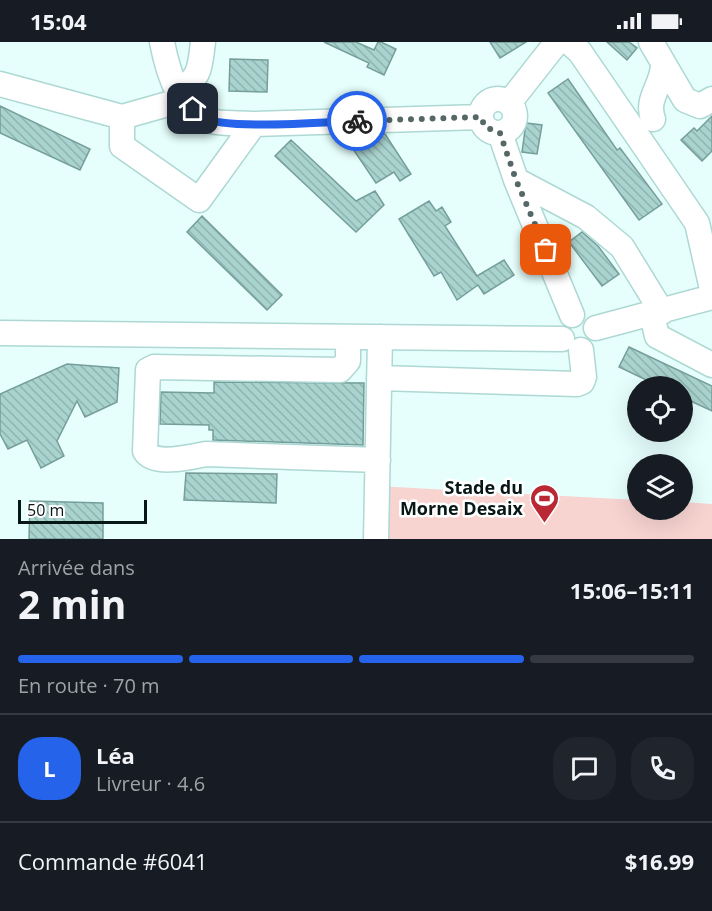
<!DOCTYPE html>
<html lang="fr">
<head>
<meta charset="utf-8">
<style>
  body { margin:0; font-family:"Open Sans",sans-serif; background:#20242c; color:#f1f3f6; height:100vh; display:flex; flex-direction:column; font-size:22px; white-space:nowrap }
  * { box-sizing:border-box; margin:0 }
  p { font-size:20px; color:#9ea1a6 }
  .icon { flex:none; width:33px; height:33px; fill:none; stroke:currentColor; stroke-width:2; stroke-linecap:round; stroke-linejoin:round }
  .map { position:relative; height:497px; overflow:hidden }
  .sheet { display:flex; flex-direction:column; background:#171b24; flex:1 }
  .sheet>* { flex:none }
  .fabs { position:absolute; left:627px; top:334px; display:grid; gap:12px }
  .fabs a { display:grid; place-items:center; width:66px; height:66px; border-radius:50%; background:#171b24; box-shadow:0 6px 24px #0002; font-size:30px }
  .scale { position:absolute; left:18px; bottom:15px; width:129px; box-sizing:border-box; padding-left:6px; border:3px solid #071716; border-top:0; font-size:16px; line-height:21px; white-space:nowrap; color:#071716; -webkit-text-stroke:4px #fff; paint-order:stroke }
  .pin { position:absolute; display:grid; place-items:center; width:51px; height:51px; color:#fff; margin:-26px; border-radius:12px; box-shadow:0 3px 9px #0006 }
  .courier { position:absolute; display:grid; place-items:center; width:60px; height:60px; margin:-30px; border:4px solid #2563eb; border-radius:50%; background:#fff; color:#222; box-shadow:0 2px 8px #0007 }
  .summary em { font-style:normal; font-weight:700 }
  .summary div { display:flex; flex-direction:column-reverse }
  .summary { display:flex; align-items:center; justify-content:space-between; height:102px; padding:0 18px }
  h1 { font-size:39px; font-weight:700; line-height:45px }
  .bar { display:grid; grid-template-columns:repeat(4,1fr); gap:9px 6px; align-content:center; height:72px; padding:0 18px }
  .bar i { height:8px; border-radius:4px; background:#363941 }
  .bar .selected { background:#2563eb }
  .bar p { grid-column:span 4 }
  .line { display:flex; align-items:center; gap:15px; padding:0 18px; border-top:2px solid #363941 }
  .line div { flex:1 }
  .round { display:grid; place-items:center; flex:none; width:63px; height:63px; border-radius:24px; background:#20242c }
  .status { display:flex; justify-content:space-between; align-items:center; height:42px; padding:0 30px; background:#171b24; direction:ltr }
  .status svg { height:16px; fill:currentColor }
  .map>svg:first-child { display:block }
</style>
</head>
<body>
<div class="status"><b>15:04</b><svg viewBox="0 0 49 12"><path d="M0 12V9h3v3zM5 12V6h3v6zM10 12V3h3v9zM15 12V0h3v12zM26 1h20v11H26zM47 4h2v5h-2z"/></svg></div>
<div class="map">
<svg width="712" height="497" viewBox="0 0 712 497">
  <defs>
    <pattern id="building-back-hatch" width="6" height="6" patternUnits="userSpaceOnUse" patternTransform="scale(1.5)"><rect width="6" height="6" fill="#a9d3ce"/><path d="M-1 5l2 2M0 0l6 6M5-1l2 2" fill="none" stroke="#90b4b0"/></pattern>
  </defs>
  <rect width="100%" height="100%" fill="#e6fffc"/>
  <path fill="#f8d4d1" d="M377,444L637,458L638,468H682L683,460L712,462V497H376Z"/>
  <path fill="url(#building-back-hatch)" stroke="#759e9a" stroke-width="1.5" d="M324,0H356L374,8L378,0H381L396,7L384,33L367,25L369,21Z
    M490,0H526L500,16Z
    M607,0H629L637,6L627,18Z
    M230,17L268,18L267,50L229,49Z
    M568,37L617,108L620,106L662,162L639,178L548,51Z
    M0,64L90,107L80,128L0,91Z
    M712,74V109L702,119L681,98L694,86L697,89Z
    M526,81L542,83L537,112L522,110Z
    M385,92L411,132L400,139L394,130L376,141L353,107L374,93Z
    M291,98L356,159L375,149L384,163L356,190L275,114Z
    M429,159L436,169L442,165L451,180L445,184L477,234L504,218L514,233L484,252L478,243L457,258L441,230L434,234L399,177Z
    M202,174L282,253L267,268L187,190Z
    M582,190L598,204L619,232L602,244L569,200Z
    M629,305L712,344V369L682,355V345H661L619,325Z
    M67,322L119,326L117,360L85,375L77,359L57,399L64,414L41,426L27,398L8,407L0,392V352Z
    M214,340L364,341L363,403L213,398V388H209V383L160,382L161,350L214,351Z
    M186,431L277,432L276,461L184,458Z
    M30,459L103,461V497H29Z"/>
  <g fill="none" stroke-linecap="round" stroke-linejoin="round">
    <defs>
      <path id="minor" d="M162,0C168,31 180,74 216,80C229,82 242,81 254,82L481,75
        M569,0L580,10L697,181L712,247
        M651,0L685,58L700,64L712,57
        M0,42L122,75L182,58
        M178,48C201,38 200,23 203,0
        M481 74a17 17 0 1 1 34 0a17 17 0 1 1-34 0Z
        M509,61L557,0
        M122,75V104L199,158L254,82
        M653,77C645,56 664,42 663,21
        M500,91L516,138L572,273
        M516,138L586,175L622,205L662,270
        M652,273L657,294L712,323
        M596,286L712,255
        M0,291L562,297
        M348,295V319L340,328L154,325L148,328L145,409C154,424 191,415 206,412L378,418
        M379,336L577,342L582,340L584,335L581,308
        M376,497L380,295"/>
    </defs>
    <use href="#minor" stroke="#add8d3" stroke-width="27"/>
    <use href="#minor" stroke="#fff" stroke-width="24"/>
  </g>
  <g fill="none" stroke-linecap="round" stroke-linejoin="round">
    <path stroke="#556866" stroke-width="6" stroke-dasharray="0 10.8" d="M357,79L481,75L485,85L500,91L516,138L546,208"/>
    <path stroke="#2563eb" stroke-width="8" d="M193,67C196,70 200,74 204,76C226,88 327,80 357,79"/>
  </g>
  <defs>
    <symbol id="stadium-pin" viewBox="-11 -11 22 30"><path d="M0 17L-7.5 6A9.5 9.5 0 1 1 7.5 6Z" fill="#b92833" stroke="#fff"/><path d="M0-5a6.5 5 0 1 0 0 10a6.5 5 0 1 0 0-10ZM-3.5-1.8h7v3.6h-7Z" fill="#fff"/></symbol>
  </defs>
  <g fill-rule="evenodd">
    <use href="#stadium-pin" x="528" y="440" width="33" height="45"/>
  </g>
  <g text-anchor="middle" stroke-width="5" stroke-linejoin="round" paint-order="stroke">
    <g font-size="18" font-weight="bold" fill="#071716" stroke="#fff" text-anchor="end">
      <text x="523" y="452">Stade du<tspan x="523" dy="21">Morne Desaix</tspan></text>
    </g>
  </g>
</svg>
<div class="fabs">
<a><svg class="icon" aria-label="locate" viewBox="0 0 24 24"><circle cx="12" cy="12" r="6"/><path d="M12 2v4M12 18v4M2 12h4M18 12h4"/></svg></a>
<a><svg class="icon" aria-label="layers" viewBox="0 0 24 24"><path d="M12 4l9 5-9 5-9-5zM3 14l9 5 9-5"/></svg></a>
</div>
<div class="scale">50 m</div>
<div class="pin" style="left:546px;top:208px;background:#ea580c"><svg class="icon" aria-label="bag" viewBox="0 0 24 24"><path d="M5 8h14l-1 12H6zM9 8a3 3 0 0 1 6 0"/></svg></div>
<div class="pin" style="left:193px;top:67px;background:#1f2937"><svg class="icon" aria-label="home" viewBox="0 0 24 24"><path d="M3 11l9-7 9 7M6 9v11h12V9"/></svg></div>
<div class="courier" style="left:357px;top:79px"><svg class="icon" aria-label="bike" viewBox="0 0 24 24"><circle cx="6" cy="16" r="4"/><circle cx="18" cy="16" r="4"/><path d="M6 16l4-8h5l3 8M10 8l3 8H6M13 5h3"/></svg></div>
</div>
<section class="sheet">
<div class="summary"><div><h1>2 min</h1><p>Arrivée dans</p></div><em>15:06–15:11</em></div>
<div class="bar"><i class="selected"></i><i class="selected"></i><i class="selected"></i><i></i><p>En route · 70 m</p></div>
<div class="line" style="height:108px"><b class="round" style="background:#2563eb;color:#fff">L</b><div><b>Léa</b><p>Livreur · 4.6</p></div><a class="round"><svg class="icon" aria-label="chat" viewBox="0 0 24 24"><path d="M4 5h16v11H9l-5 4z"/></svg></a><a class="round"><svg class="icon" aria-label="phone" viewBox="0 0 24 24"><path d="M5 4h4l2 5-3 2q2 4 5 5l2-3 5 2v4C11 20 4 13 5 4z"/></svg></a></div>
<div class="line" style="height:78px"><div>Commande #6041</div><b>$16.99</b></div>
</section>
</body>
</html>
